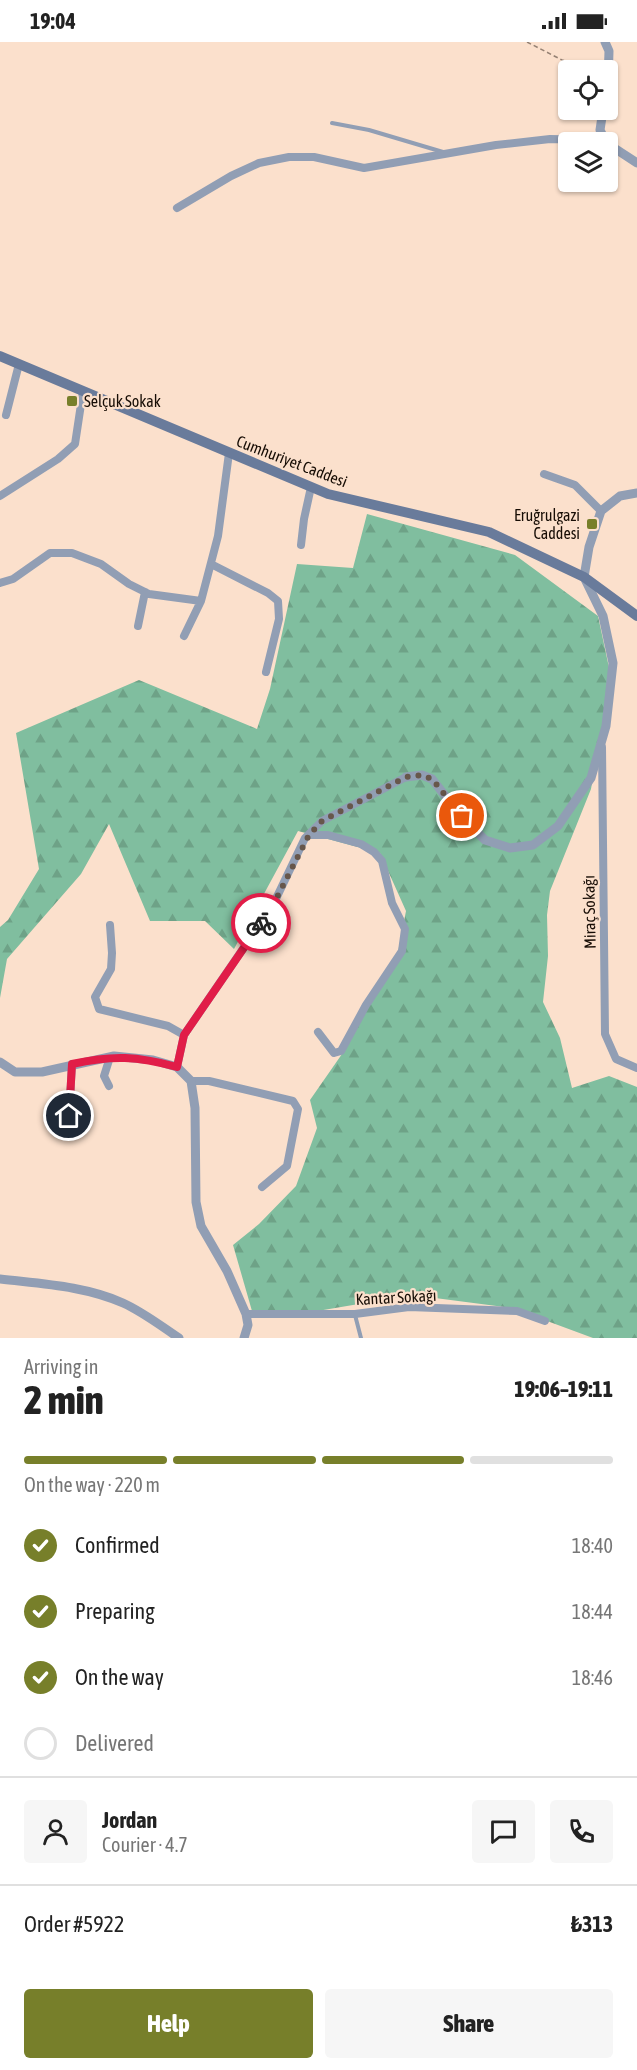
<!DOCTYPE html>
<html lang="en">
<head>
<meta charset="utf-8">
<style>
  body { margin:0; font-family:"Asap Condensed",sans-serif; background:#f6f6f6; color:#222; height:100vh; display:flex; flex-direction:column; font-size:22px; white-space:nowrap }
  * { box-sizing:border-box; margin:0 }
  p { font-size:20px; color:#767676 }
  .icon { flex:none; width:33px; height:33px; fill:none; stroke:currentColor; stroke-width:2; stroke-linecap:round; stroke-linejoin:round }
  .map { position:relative; height:1296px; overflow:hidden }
  .drawer { display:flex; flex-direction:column; background:#fff; flex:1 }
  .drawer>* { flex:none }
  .controls { position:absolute; left:558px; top:18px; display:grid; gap:12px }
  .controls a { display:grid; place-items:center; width:60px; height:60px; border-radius:6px; background:#fff; box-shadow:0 2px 4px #0004; font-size:30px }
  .pin { position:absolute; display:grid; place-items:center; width:51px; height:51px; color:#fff; margin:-26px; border:3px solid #fff; border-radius:50%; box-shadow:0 2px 6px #0007 }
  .courier { position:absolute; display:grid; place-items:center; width:60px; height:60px; margin:-30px; border:4px solid #e11d48; border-radius:50%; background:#fff; color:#222; box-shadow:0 2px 8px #0007 }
  .headline em { font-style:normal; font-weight:800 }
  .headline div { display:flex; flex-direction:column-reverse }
  .headline { display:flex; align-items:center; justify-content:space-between; height:102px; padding:0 24px }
  h1 { font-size:39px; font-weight:800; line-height:45px }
  .bar { display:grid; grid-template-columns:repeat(4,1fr); gap:9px 6px; align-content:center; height:72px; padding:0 24px }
  .bar i { height:8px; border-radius:4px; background:#e0e0e0 }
  .bar .current { background:#777f2a }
  .bar p { grid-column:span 4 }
  .line { display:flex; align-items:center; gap:15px; padding:0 24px; border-top:2px solid #e0e0e0 }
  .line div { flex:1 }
  .round { display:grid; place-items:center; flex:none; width:63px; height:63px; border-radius:6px; background:#f6f6f6 }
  ol { padding:0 24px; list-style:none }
  li { display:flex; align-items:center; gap:18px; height:66px }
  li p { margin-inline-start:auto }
  li .icon { padding:6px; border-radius:50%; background:#777f2a; color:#fff; stroke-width:4 }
  li:last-child { color:#767676 }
  li i { width:33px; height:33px; border:3px solid #e0e0e0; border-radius:50% }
  .cta { display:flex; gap:12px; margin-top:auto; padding:12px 24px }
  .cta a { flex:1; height:69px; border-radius:6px; background:#777f2a; color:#fff; font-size:24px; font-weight:800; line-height:69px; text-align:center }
  .cta a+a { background:#f6f6f6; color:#222 }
  .status { display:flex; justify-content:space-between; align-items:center; height:42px; padding:0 30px; background:#fff; direction:ltr }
  .status svg { height:16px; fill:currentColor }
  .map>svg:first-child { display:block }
</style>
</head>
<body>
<div class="status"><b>19:04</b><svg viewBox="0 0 49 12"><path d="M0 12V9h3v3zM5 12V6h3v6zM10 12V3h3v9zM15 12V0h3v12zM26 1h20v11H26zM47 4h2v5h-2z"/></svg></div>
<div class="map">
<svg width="637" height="1296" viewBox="0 0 637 1296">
  <defs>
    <pattern id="forest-firs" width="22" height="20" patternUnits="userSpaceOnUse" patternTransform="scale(1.5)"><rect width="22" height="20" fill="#80be9f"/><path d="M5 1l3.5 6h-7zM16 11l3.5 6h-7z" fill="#6ea287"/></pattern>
  </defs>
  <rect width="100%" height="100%" fill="#fbe0cc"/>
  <path fill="url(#forest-firs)" d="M367,472L515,513L598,574L611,635L591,747L550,849L547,873L548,914L543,960L560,996L572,1046L609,1034L637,1045V1296H593L512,1266L412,1253L282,1275L252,1269L233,1203L259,1182L296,1144L317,1086L310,1058L342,1012L398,910L406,869L380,811L298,789L234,907L205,879H150L109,782L81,832L7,917L0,956V885L8,878L39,827L16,691L139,638L257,687L270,647L297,522L353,526Z"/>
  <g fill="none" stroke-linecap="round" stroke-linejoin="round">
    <path stroke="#958173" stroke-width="1.5" stroke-dasharray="4.5 3" stroke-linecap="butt" d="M527,0L562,18L596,28"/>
    <path stroke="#919eb4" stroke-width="4" d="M332,81L369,88L443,110
      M355,1273L361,1296"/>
    <path stroke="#919eb4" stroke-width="8" d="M177,166L231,134L259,121L289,115H314L364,126L496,103L550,97L604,98
      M6,373L19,322
      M544,432L575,443L601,469
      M0,454L58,417L75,402L83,349
      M301,503L304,477L311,445
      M211,522L268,551L278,559L279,577L266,630
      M0,541L13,537L50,511H72L101,522L129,542L149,552L201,559
      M138,584L145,550
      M184,594L201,559L218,494L229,411
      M602,705L605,992L616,1017L637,1026
      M309,793H328L361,802L374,810L382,819L392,861L405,887L402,909L366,963L341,1009L334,1011L318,990
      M110,883L112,911L111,927L95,955L99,967L168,984L184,993
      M177,1025L184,993L273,863L305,796L322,779L406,735
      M191,1039H209L293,1059L298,1067L287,1124L262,1145
      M109,1044L104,1034L110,1015
      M69,1074L72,1022
      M246,1272H355L409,1265L517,1269L545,1279"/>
    <path stroke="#919eb4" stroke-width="9" d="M605,0L609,9L608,41
      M603,68L600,88L606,100
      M608,102L637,121
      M406,735L422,733L432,737L461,774L485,798L510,806L533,803L558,784L591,736L606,684L613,621L603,574L584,535L589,505L601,469L620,454L637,451
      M0,1020L15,1030H42L114,1014L153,1018L177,1025L191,1039L195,1066L196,1160L201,1184L227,1229L246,1272L248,1283L244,1296
      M0,1237C42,1242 85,1244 123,1261C143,1270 161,1284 179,1296"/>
    <path stroke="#697b9b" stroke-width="10" d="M0,314L328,452L489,490L584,535L637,574"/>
  </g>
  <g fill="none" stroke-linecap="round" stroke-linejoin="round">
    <path stroke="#67574b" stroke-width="6" stroke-dasharray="0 10.8" d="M261,881L273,863L309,793L322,779L406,735L422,733L432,737L462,774"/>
    <path stroke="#e11d48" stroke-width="8" d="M69,1074L72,1022C113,1013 137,1014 177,1025L184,993L261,881"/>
  </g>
  <g fill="#777f2a" stroke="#fbe0cc" stroke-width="2">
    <rect x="66" y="353" width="12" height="12" rx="3"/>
    <rect x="586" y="476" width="12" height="12" rx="3"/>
  </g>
  <g text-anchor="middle" stroke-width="4.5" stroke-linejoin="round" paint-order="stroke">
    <g font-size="16" fill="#170d05" stroke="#fbe0cc" text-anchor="start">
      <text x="84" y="365">Selçuk Sokak</text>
      <text x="580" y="479" text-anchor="end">Eruğrulgazi<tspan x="580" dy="18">Caddesi</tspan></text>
    </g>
    <g font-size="16" fill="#170d05" stroke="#fbe0cc">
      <text transform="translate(292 419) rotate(21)" y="6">Cumhuriyet Caddesi</text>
      <text transform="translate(589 870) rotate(-91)" y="6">Miraç Sokağı</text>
      <text transform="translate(396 1255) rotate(-3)" y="6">Kantar Sokağı</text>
    </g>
  </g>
</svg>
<div class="controls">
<a><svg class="icon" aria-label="locate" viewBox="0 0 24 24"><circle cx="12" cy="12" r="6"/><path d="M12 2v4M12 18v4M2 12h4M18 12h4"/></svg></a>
<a><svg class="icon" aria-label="layers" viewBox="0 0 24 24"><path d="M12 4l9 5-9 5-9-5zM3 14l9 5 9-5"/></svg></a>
</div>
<div class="pin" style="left:462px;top:774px;background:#ea580c"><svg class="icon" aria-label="bag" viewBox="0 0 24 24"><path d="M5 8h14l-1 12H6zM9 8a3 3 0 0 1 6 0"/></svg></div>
<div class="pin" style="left:69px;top:1074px;background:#1f2937"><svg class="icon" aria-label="home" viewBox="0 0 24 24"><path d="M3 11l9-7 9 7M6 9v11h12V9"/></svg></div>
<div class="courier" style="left:261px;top:881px"><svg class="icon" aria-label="bike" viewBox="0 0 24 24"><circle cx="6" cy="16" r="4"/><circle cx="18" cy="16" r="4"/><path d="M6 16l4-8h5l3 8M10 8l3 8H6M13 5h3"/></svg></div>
</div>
<section class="drawer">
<div class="headline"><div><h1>2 min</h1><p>Arriving in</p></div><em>19:06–19:11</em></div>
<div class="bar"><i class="current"></i><i class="current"></i><i class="current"></i><i></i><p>On the way · 220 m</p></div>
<ol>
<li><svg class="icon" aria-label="check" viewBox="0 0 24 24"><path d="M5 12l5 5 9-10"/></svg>Confirmed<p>18:40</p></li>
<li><svg class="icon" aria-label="check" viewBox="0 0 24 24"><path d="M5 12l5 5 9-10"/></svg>Preparing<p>18:44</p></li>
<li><svg class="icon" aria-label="check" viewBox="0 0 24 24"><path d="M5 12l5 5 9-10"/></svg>On the way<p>18:46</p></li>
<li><i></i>Delivered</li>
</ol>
<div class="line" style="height:108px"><a class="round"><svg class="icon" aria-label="person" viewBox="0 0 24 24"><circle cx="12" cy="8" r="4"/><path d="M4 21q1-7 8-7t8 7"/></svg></a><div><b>Jordan</b><p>Courier · 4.7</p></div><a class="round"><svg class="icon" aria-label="chat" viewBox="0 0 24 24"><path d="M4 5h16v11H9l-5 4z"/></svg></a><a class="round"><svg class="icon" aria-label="phone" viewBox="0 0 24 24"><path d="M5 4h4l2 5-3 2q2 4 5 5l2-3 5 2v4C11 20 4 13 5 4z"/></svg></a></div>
<div class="line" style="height:78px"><div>Order #5922</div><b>₺313</b></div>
<div class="cta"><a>Help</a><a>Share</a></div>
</section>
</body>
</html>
